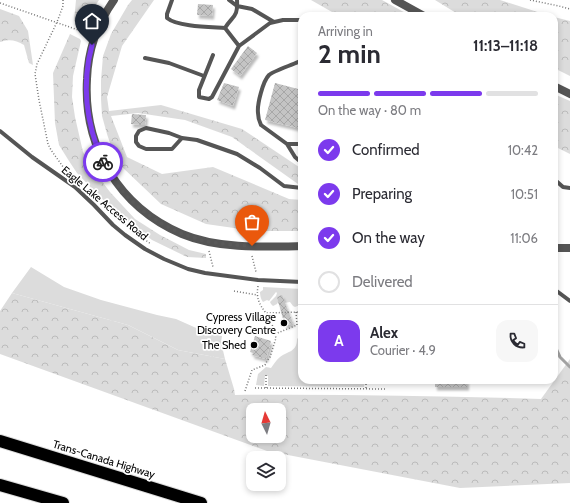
<!DOCTYPE html>
<html lang="en">
<head>
<meta charset="utf-8">
<style>
  body { margin:0; font-family:Cabin,sans-serif; background:#f7f7f7; color:#2b2b33; height:100vh; display:flex; flex-direction:column; font-size:15px; white-space:nowrap }
  * { box-sizing:border-box; margin:0 }
  p { font-size:13px; color:#7c7c81 }
  .icon { flex:none; width:22px; height:22px; fill:none; stroke:currentColor; stroke-width:2; stroke-linecap:round; stroke-linejoin:round }
  .map { position:relative; flex:1; overflow:hidden }
  .panel { position:absolute; left:298px; top:12px; width:260px; height:372px; display:flex; flex-direction:column; background:#fff; border-radius:12px; box-shadow:0 2px 6px #0003 }
  .panel>* { flex:none }
  .needle { width:26px; rotate:355deg }
  .fabs { position:absolute; left:246px; top:403px; display:grid; gap:8px }
  .fabs a { display:grid; place-items:center; width:40px; height:40px; border-radius:8px; background:#fff; box-shadow:0 2px 6px #0003; font-size:20px }
  .pin { position:absolute; display:grid; place-items:center; width:34px; height:34px; color:#fff; margin:-41px -17px; border-radius:50% 50% 50% 0; rotate:-45deg; box-shadow:0 0 4px #0007 }
  .pin .icon { rotate:45deg }
  .courier { position:absolute; display:grid; place-items:center; width:40px; height:40px; margin:-20px; border:3px solid #7c3aed; border-radius:50%; background:#fff; color:#222; box-shadow:0 1px 5px #0007 }
  .overview em { font-style:normal; font-weight:800 }
  .overview div { display:flex; flex-direction:column-reverse }
  .overview { display:flex; align-items:center; justify-content:space-between; height:68px; padding:0 20px }
  h1 { font-size:26px; font-weight:800; line-height:30px }
  .bar { display:grid; grid-template-columns:repeat(4,1fr); gap:6px 4px; align-content:center; height:48px; padding:0 20px }
  .bar i { height:5px; border-radius:3px; background:#e1e1e2 }
  .bar .selected { background:#7c3aed }
  .bar p { grid-column:span 4 }
  .line { display:flex; align-items:center; gap:10px; padding:0 20px; border-top:1px solid #e1e1e2 }
  .line div { flex:1 }
  .round { display:grid; place-items:center; flex:none; width:42px; height:42px; border-radius:12px; background:#f7f7f7 }
  ol { padding:0 20px; list-style:none }
  li { display:flex; align-items:center; gap:12px; height:44px }
  li p { margin-inline-start:auto }
  li .icon { padding:4px; border-radius:50%; background:#7c3aed; color:#fff; stroke-width:4 }
  li:last-child { color:#7c7c81 }
  li i { width:22px; height:22px; border:2px solid #e1e1e2; border-radius:50% }
  .map>svg:first-child { display:block }
</style>
</head>
<body>
<div class="map">
<svg width="570" height="503" viewBox="0 0 570 503">
  <defs>
    <pattern id="forest-crowns" width="20" height="18" patternUnits="userSpaceOnUse"><rect width="20" height="18" fill="#dcdcdc"/><path d="M2 6a3 3 0 1 1 6 0M12 15a3 3 0 1 1 6 0" fill="none" stroke="#bbb"/></pattern>
    <pattern id="building-cross-hatch" width="8" height="8" patternUnits="userSpaceOnUse"><rect width="8" height="8" fill="#c4c4c4"/><path d="M0 0l8 8M0 8l8-8" fill="none" stroke="#a7a7a7"/></pattern>
    <filter id="shadow"><feDropShadow dx="2" dy="3.5" stdDeviation="1" flood-color="#0004"/></filter>
  </defs>
  <rect width="100%" height="100%" fill="#fff"/>
  <path fill="#dcdcdc" d="M31,267L64,287L101,300L157,315L176,319L203,331L222,336L221,342L225,359L178,350L128,325L12,293Z
    M263,287L302,289L301,306L300,305L295,307L293,306L290,302L278,304L277,302V304L273,306L271,304L270,302L276,296L277,293L276,292L269,301L267,300L263,302C261,300 260,295 260,292L263,290Z
    M301,335H302V380H365L364,387L268,386V376H265L264,386L256,385L258,374L266,367L271,368C274,364 276,360 280,357C288,351 297,352 297,339Z"/>
  <path fill="url(#forest-crowns)" fill-rule="evenodd" d="M76,0H99L83,25L74,21Z
    M132,0H154L122,46L107,97L109,111L161,105L242,129L302,169V185L298,184L232,137L185,120L138,113L111,116L127,157L162,174L213,167L289,199L302,200V231H255L206,224L161,204L121,166L112,149L107,134L102,116L101,99V80L103,56L111,34L128,5Z
    M311,0H382L411,16H339Z
    M435,0H500L550,16H461Z
    M0,9L19,16L28,31L33,65L29,63L24,45C16,40 9,39 0,42Z
    M554,17L570,21V76L554,68Z
    M70,34L80,39L81,41L73,76L72,97L75,117L83,152L91,167L110,192L135,219L160,235L189,250L206,254V258L187,257L152,240L126,220L100,197L77,173L69,161L59,145L55,123L53,73Z
    M554,94L570,101V154L554,146Z
    M12,293L128,325L178,350L225,359L234,389L235,395C337,394 439,396 541,399L570,359V483L460,488L267,451L0,354V311ZM253,410H279V436H253Z"/>
  <g fill="none" stroke-linecap="round" stroke-linejoin="round">
    <path stroke="#a3a3a3" stroke-width="3" d="M554,344L560,357L570,367"/>
  </g>
  <path fill="url(#building-cross-hatch)" filter="url(#shadow)" d="M198,4L213,5L212,16L197,15Z
    M248,46L257,53L240,76L231,69Z
    M224,83L239,87L233,106L217,100Z
    M275,83L302,90V129L265,120Z
    M132,114L146,115L145,125H143L131,124Z
    M282,295L293,323L285,326L277,297Z
    M255,336L271,341L266,359L252,355L253,353L250,352Z
    M435,380H467V387H435Z"/>
  <g fill="none" stroke-linecap="round" stroke-linejoin="round">
    <defs>
      <path id="motorway" d="M0,441L201,503
        M0,485L63,503"/>
    </defs>
    <use href="#motorway" stroke="#dbdbdb" stroke-width="14"/>
    <path stroke="#777" stroke-width="1.5" stroke-dasharray="1 2" stroke-linecap="butt" d="M63,0V6L57,22L37,64L35,74L39,100L48,144L51,150L66,171
      M530,0L559,6L570,9
      M0,3L87,33
      M116,217L136,233
      M144,239L151,244
      M209,251L213,267
      M252,256L256,272
      M258,286C256,298 259,304 266,313L302,312
      M234,291L257,295
      M296,312L297,325L302,329
      M275,334L297,325
      M255,388L386,389
      M266,388V375
      M366,388V380
      M245,391L252,370L265,365L267,361L270,357L276,338L272,324L266,313"/>
    <path stroke="#555" stroke-width="4" d="M172,0L167,14V18C178,27 211,27 225,28L239,46
      M229,0L237,6L252,9L274,22
      M225,28C233,15 238,18 237,0
      M213,55L199,90V97L209,99L212,97L239,46L270,23L283,20H302
      M145,58L169,63L204,76
      M302,60L298,62C292,65 273,71 269,75C263,81 257,104 258,113C258,117 259,121 261,125L287,144L295,157L302,163
      M0,131L32,157L75,187L94,205L113,225L125,235L145,249L164,259L188,269L205,273L258,280L302,282
      M182,138L172,149H146L139,146L136,142V136L139,131L146,128L169,133L182,138L197,140L237,154L260,168L284,186L302,188
      M287,144H299L302,145
      M554,179L563,187L570,188
      M554,289L570,301"/>
    <path stroke="#555" stroke-width="8" d="M114,0C97,24 88,50 87,79C83,147 119,207 182,234C218,249 263,247 302,246
      M395,0L424,16
      M554,86L570,94
      M554,248H570"/>
    <use href="#motorway" stroke="#000" stroke-width="12"/>
  </g>
  <g fill="none" stroke-linecap="round" stroke-linejoin="round">
    <path stroke="#595959" stroke-width="4" stroke-dasharray="0 7.2" d="M103,162C106,167 109,173 112,178C133,208 165,230 201,240C217,244 235,245 252,246"/>
    <path stroke="#7c3aed" stroke-width="5" d="M92,45C81,86 86,124 103,162"/>
  </g>
  <g fill="#000" stroke="#fff" stroke-width="1.5">
    <circle cx="284" cy="323" r="4"/>
    <circle cx="254" cy="345" r="4"/>
  </g>
  <g text-anchor="middle" stroke-width="3.5" stroke-linejoin="round" paint-order="stroke">
    <g font-size="11" fill="#000" stroke="#fff">
      <text transform="translate(105 203) rotate(40)" y="4">Eagle Lake Access Road</text>
      <text transform="translate(104 459) rotate(17)" y="4">Trans-Canada Highway</text>
    </g>
    <g font-size="11" fill="#000" stroke="#fff" text-anchor="end">
      <text x="276" y="321">Cypress Village<tspan x="276" dy="13">Discovery Centre</tspan></text>
      <text x="246" y="349">The Shed</text>
    </g>
  </g>
</svg>
<div class="fabs">
<a><svg class="needle" viewBox="-14 -14 28 28"><path d="M0-13l5 13h-10z" fill="#e53935"/><path d="M0 13l5-13h-10z" fill="#7c7c81"/></svg></a>
<a><svg class="icon" aria-label="layers" viewBox="0 0 24 24"><path d="M12 4l9 5-9 5-9-5zM3 14l9 5 9-5"/></svg></a>
</div>
<div class="pin" style="left:252px;top:246px;background:#ea580c"><svg class="icon" aria-label="bag" viewBox="0 0 24 24"><path d="M5 8h14l-1 12H6zM9 8a3 3 0 0 1 6 0"/></svg></div>
<div class="pin" style="left:92px;top:45px;background:#1f2937"><svg class="icon" aria-label="home" viewBox="0 0 24 24"><path d="M3 11l9-7 9 7M6 9v11h12V9"/></svg></div>
<div class="courier" style="left:103px;top:162px"><svg class="icon" aria-label="bike" viewBox="0 0 24 24"><circle cx="6" cy="16" r="4"/><circle cx="18" cy="16" r="4"/><path d="M6 16l4-8h5l3 8M10 8l3 8H6M13 5h3"/></svg></div>
<section class="panel">
<div class="overview"><div><h1>2 min</h1><p>Arriving in</p></div><em>11:13–11:18</em></div>
<div class="bar"><i class="selected"></i><i class="selected"></i><i class="selected"></i><i></i><p>On the way · 80 m</p></div>
<ol>
<li><svg class="icon" aria-label="check" viewBox="0 0 24 24"><path d="M5 12l5 5 9-10"/></svg>Confirmed<p>10:42</p></li>
<li><svg class="icon" aria-label="check" viewBox="0 0 24 24"><path d="M5 12l5 5 9-10"/></svg>Preparing<p>10:51</p></li>
<li><svg class="icon" aria-label="check" viewBox="0 0 24 24"><path d="M5 12l5 5 9-10"/></svg>On the way<p>11:06</p></li>
<li><i></i>Delivered</li>
</ol>
<div class="line" style="height:72px"><b class="round" style="background:#7c3aed;color:#fff">A</b><div><b>Alex</b><p>Courier · 4.9</p></div><a class="round"><svg class="icon" aria-label="phone" viewBox="0 0 24 24"><path d="M5 4h4l2 5-3 2q2 4 5 5l2-3 5 2v4C11 20 4 13 5 4z"/></svg></a></div>
</section>
</div>
</body>
</html>
